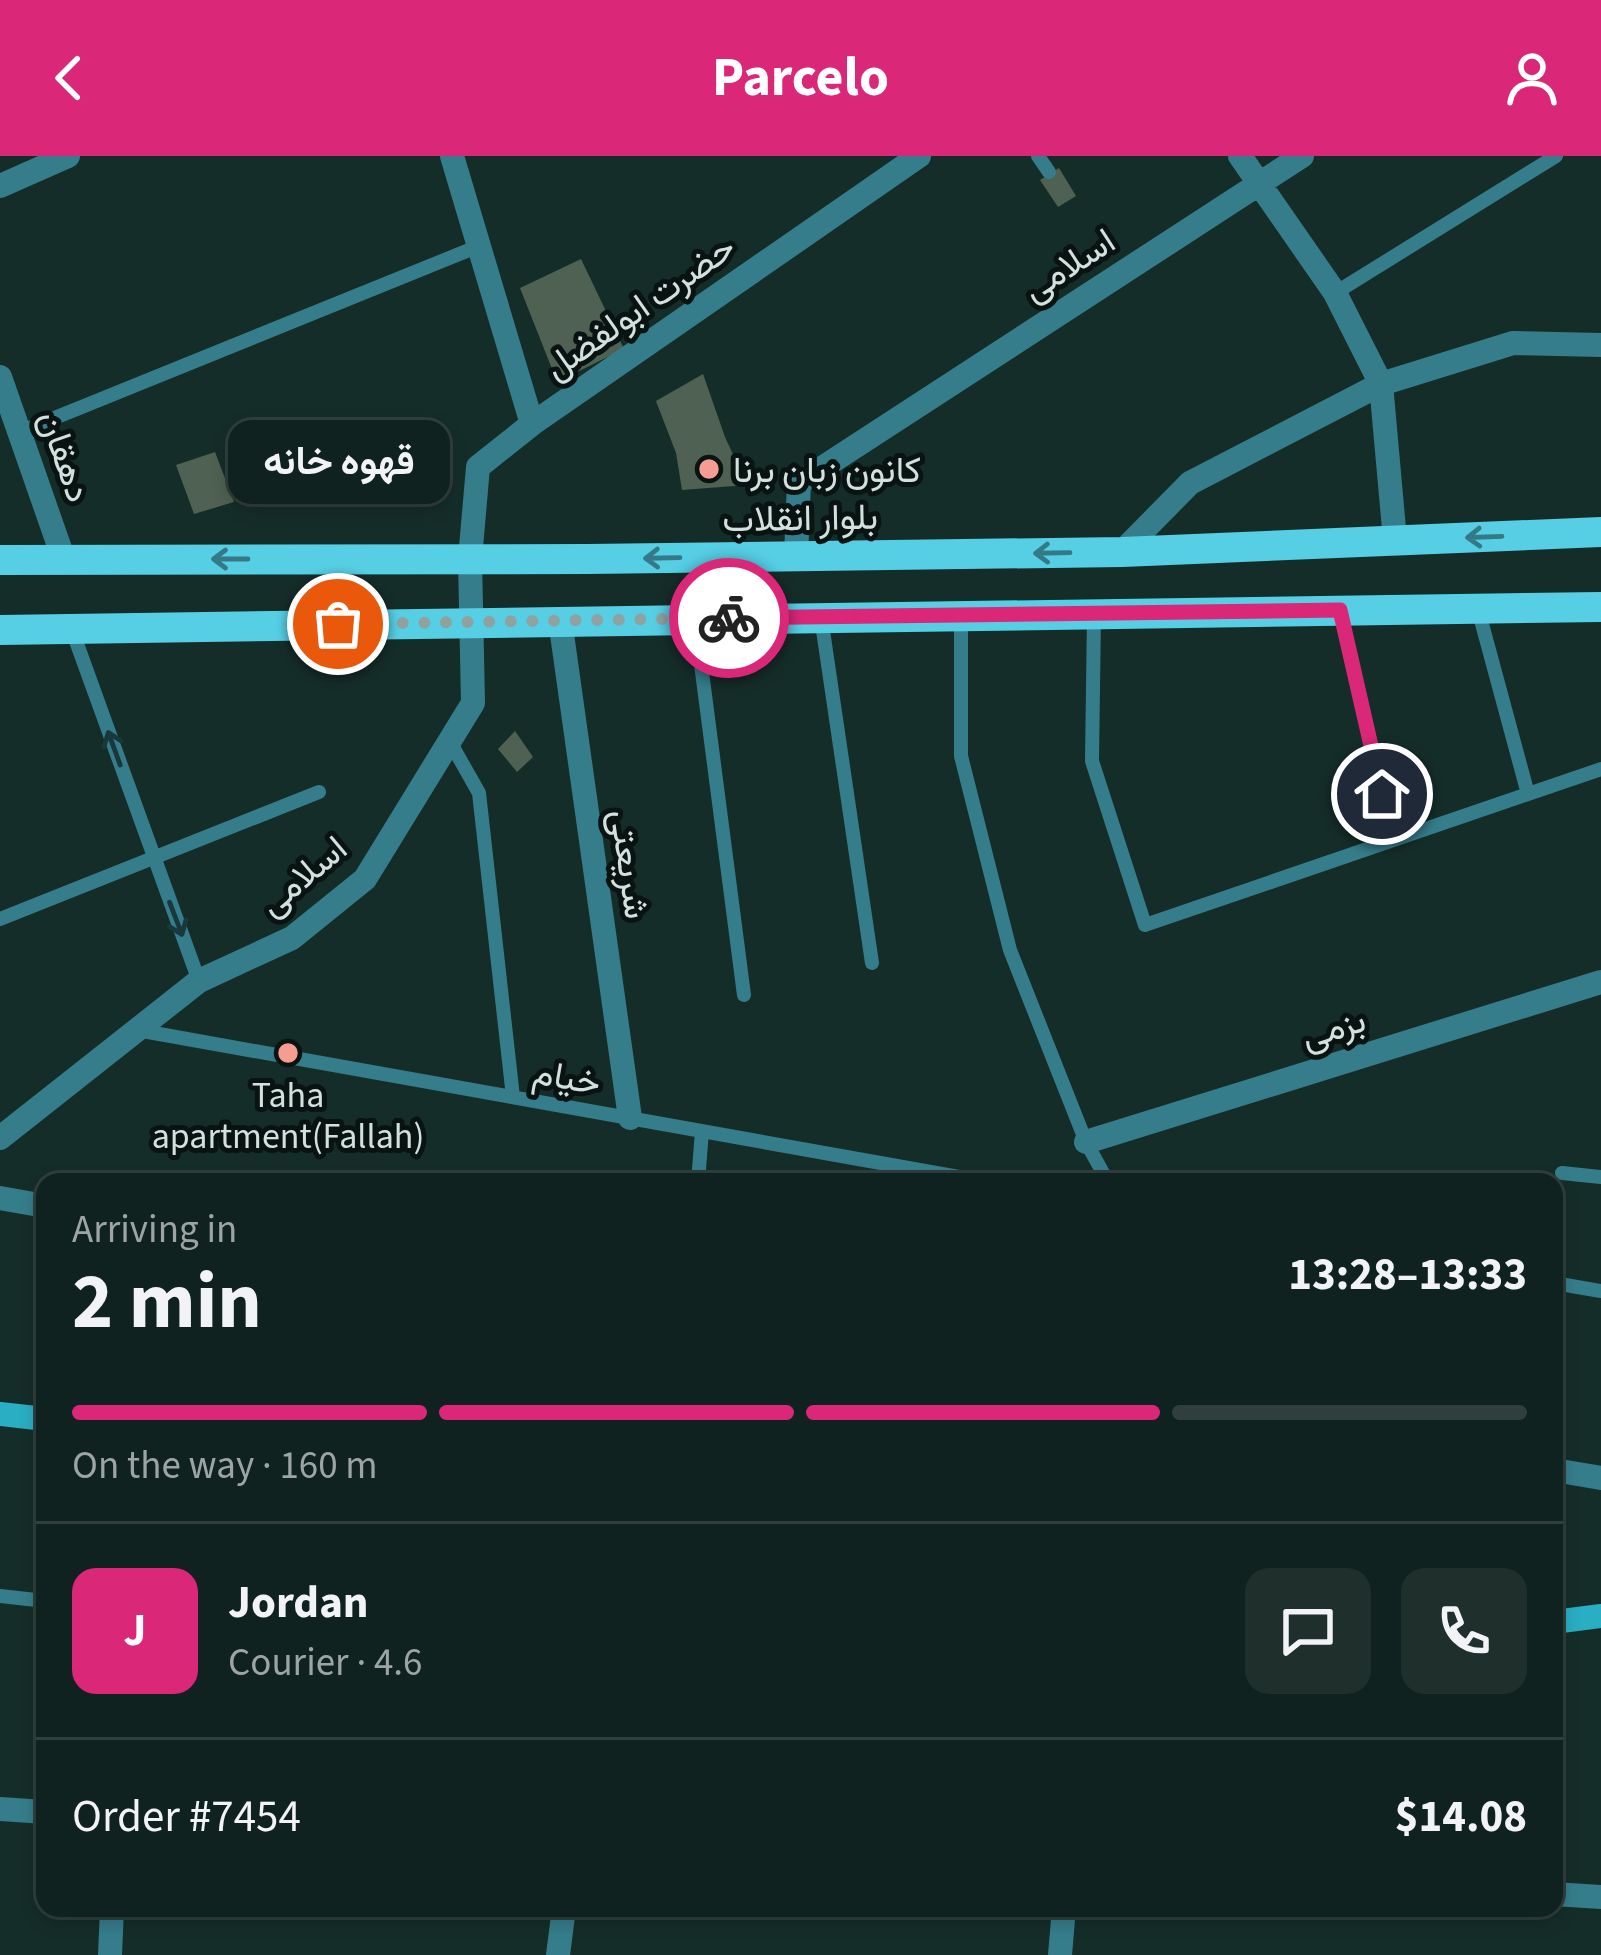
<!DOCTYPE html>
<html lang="en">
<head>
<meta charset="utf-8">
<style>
  body { margin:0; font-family:"Source Sans 3",Vazirmatn,sans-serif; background:#1e2f2c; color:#f1f3f6; height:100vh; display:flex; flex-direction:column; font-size:45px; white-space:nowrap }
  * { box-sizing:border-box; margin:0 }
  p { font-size:39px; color:#9ca4a4 }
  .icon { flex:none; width:66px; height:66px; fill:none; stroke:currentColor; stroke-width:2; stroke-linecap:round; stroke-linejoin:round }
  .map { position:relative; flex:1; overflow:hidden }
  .sheet { position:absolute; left:36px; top:1017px; width:1527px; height:744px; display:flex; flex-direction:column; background:#10221f; border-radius:24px; box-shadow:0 6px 18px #0003,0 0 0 3px #303f3d }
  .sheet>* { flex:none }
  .pin { position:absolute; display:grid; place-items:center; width:102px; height:102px; color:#fff; margin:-51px; border:6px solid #fff; border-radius:50%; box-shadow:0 3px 12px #0007 }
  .courier { position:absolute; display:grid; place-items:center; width:120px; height:120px; margin:-60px; border:9px solid #db2777; border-radius:50%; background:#fff; color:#222; box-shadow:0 3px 15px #0007 }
  .bubble { position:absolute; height:84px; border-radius:24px; background:#10221f; box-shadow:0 6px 18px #0003,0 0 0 3px #303f3d; font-size:39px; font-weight:700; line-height:84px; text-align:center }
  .headline em { font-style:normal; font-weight:700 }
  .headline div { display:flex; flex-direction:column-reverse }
  .headline { display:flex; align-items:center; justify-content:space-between; height:204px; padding:0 36px }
  h1 { font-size:78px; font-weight:700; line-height:90px }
  .bar { display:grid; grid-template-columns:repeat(4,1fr); gap:18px 12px; align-content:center; height:144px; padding:0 36px }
  .bar i { height:15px; border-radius:9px; background:#303f3d }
  .bar .active { background:#db2777 }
  .bar p { grid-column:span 4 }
  .line { display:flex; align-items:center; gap:30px; padding:0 36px; border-top:3px solid #303f3d }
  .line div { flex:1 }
  .round { display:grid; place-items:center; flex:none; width:126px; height:126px; border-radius:24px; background:#1e2f2c }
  header { display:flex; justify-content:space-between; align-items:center; height:156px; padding:0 36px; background:#db2777; color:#fff; font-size:54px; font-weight:700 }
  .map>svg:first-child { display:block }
</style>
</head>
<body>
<header><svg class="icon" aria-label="back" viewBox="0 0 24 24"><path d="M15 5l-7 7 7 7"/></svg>Parcelo<svg class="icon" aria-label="person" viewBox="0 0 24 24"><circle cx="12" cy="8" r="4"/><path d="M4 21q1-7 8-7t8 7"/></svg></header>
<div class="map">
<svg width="1601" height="1799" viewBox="0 0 1601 1799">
  <rect width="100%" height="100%" fill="#152d29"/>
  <path fill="#4f6152" d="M1059,12L1076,40L1058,51L1040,24Z
    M581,103L624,193L577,216L560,233L520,132Z
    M703,218L725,281L747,329L682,334L676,297L656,245Z
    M215,296L234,346L194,358L176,309Z
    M515,575L533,601L517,616L498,593Z"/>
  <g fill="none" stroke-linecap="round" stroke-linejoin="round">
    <path stroke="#367d8b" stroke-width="14" d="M1038,0L1049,16
      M1335,137L1556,0
      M20,276L479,90
      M1478,453L1528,638
      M1340,455L1393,684
      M1094,458L1092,605L1145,769L1601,613
      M961,459V600L1010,794L1086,986L1108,1026
      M821,461L872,807
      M695,462L744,839
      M72,474L199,825
      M449,584L479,637L513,941
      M0,763L319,636
      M137,874L987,1026
      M1562,1017L1601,1021
      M698,1026L702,975
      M1554,1127L1601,1135
      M0,1440L45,1445"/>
    <path stroke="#367d8b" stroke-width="24" d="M452,0L532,268
      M1240,0L1335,137L1381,228L1395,384
      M0,30L68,0
      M0,221L64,404
      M1122,396L1190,327L1381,228L1513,187L1601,189
      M796,400L799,327L1302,0
      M560,464L630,962
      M0,982L199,825L292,782L365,723L473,547L470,403L478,311L532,268L919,0
      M1086,986L1601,826
      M0,1042L45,1050
      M1554,1314L1601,1322
      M0,1653L45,1656
      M1554,1738L1601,1741
      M110,1799L112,1752
      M558,1799L564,1752
      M1060,1799L1064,1752"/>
    <path stroke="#2aaec3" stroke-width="24" d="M0,1258L45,1263
      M1554,1466L1601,1460"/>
    <path stroke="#56cfe5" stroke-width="30" d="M0,404L588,403L1122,396L1601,376
      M0,474L1601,451"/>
  </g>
  <defs><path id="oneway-shaft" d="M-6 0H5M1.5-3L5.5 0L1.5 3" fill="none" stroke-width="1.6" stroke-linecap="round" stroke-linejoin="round" transform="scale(3)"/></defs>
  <g stroke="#337a86">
    <use href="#oneway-shaft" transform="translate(1484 381) rotate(178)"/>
    <use href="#oneway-shaft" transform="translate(1052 397) rotate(179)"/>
    <use href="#oneway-shaft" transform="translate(662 402) rotate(179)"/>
    <use href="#oneway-shaft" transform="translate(230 403) rotate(180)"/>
  </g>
  <g stroke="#19383c">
    <use href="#oneway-shaft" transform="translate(114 592) rotate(-110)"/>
    <use href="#oneway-shaft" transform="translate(176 763) rotate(69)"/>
  </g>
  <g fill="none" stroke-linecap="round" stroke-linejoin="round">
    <path stroke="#90a29f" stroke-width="12" stroke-dasharray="0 21.6" d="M338,468L729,462"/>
    <path stroke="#db2777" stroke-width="15" d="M729,462L1340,454L1382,638"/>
  </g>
  <g fill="#f59c93" stroke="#091311" stroke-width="4.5">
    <circle cx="709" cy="313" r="12"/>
    <circle cx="288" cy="897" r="12"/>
  </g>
  <g text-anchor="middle" stroke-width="10" stroke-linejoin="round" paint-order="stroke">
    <g font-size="36" fill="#d2e1de" stroke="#091311">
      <text transform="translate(1068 108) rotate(-33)" y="13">اسلامی</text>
      <text transform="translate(639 150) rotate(-35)" y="13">حضرت ابولفضل</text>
      <text transform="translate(66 300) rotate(71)" y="13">دهقان</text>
      <text transform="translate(800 361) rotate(-1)" y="13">بلوار انقلاب</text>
      <text transform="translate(631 708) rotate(82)" y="13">شریعتی</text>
      <text transform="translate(302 719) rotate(-40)" y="13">اسلامی</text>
      <text transform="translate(1333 871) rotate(-17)" y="13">بزمی</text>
      <text transform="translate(567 920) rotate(10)" y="13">خیام</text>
    </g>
    <g font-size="36" fill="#d2e1de" stroke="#091311" text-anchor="start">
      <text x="733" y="326">کانون زبان برنا</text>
      <text x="288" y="951" text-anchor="middle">Taha<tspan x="288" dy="41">apartment(Fallah)</tspan></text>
    </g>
  </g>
</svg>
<div class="pin" style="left:338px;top:468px;background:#ea580c"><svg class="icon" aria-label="bag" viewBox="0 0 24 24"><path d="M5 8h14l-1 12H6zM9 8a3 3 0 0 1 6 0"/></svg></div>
<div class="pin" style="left:1382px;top:638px;background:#1f2937"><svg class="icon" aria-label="home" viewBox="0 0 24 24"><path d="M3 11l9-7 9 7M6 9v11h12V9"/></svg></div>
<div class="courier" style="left:729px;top:462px"><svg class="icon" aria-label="bike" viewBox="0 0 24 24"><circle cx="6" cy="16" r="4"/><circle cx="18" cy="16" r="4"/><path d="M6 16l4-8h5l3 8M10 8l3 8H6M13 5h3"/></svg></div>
<div class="bubble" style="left:228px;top:264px;width:222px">قهوه خانه</div>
<section class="sheet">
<div class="headline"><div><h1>2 min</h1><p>Arriving in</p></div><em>13:28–13:33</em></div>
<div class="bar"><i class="active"></i><i class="active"></i><i class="active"></i><i></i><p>On the way · 160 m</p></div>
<div class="line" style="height:216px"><b class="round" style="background:#db2777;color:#fff">J</b><div><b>Jordan</b><p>Courier · 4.6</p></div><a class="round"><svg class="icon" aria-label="chat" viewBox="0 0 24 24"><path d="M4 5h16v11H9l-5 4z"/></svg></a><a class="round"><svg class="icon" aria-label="phone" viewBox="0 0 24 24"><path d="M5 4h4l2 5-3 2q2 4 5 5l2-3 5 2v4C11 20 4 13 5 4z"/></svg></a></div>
<div class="line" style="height:156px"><div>Order #7454</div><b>$14.08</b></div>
</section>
</div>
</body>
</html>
